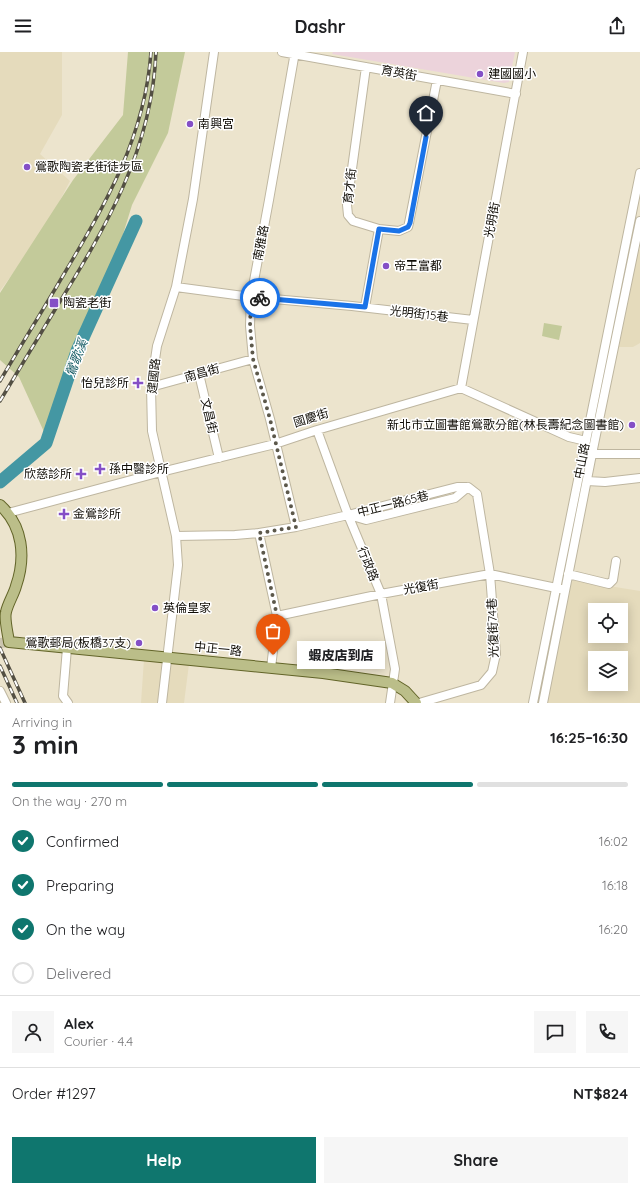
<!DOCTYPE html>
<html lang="en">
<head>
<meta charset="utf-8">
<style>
  body { margin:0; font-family:Quicksand,"Noto Sans TC",sans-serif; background:#f6f6f6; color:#202124; height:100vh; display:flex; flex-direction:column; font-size:15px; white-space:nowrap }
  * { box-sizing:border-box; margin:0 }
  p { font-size:13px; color:#757577 }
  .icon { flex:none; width:22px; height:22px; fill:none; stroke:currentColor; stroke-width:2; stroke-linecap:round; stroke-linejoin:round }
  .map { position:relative; height:651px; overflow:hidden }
  .panel { display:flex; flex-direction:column; background:#fff; flex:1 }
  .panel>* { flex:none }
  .tools { position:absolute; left:588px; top:551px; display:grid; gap:8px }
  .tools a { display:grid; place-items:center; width:40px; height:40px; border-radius:0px; background:#fff; box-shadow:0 2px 10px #0003; font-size:20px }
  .pin { position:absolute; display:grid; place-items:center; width:34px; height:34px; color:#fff; margin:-41px -17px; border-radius:50% 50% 50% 0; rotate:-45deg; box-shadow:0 0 4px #0007 }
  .pin .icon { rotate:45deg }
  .courier { position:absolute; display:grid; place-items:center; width:40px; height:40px; margin:-20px; border:3px solid #1a73e8; border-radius:50%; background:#fff; color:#222; box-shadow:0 1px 5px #0007 }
  .bubble { position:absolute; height:28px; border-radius:0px; background:#fff; box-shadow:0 2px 10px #0003; font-size:13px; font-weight:800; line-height:28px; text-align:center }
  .headline em { font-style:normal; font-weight:800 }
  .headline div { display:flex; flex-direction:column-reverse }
  .headline { display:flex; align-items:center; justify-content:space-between; height:68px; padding:0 12px }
  h1 { font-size:26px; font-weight:800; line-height:30px }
  .bar { display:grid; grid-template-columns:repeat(4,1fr); gap:6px 4px; align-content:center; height:48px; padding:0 12px }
  .bar i { height:5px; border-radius:3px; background:#e0e0e0 }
  .bar .active { background:#0f766e }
  .bar p { grid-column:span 4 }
  .line { display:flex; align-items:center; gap:10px; padding:0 12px; border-top:1px solid #e0e0e0 }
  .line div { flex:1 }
  .round { display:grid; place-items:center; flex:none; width:42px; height:42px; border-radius:0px; background:#f6f6f6 }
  ol { padding:0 12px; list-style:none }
  li { display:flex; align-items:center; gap:12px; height:44px }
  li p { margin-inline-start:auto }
  li .icon { padding:4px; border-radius:50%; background:#0f766e; color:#fff; stroke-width:4 }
  li:last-child { color:#757577 }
  li i { width:22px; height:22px; border:2px solid #e0e0e0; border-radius:50% }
  .button { display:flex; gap:8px; margin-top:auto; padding:8px 12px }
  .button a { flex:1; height:46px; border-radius:0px; background:#0f766e; color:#fff; font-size:16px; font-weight:800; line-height:46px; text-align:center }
  .button a+a { background:#f6f6f6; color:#202124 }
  header { display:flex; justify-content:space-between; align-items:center; height:52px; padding:0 12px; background:#fff; font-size:18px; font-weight:800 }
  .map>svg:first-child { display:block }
</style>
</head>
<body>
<header><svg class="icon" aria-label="menu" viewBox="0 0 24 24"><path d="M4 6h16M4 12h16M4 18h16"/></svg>Dashr<svg class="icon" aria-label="share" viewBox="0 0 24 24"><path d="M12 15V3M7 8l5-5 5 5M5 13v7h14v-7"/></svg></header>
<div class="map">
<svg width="640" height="651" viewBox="0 0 640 651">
  <rect width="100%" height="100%" fill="#ece4cd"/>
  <path fill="#e5dbbc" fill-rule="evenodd" d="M0,0H62V63L40,102L70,129L45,177L0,239Z
    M640,197V291L633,295H619L638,200Z
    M572,528L640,539V651H546ZM595,558H621V584H595ZM595,606H621V632H595Z
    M144,607L189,612L184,651H141Z"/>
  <path fill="#ecd3db" d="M333,0H515L509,30L504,31L332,2Z"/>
  <path fill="#c3ca9a" d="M128,0H185L168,81L132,153L120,192L68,311L45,382L19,325L0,308V241L73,128L123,63Z
    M544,271L562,274L559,288L542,284Z"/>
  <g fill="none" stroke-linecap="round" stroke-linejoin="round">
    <path stroke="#4497a3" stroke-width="13" d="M0,430L46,391L77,299L136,169"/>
    <path stroke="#cbc4af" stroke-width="10" stroke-dasharray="10 5" stroke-linecap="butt" d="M0,591L9,590"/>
    <defs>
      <path id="minor" d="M282,0L516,42
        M295,0L269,148L251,245L250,274L253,307L270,367L296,475
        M379,177L399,179L408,175L409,171L437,28
        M176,235L251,245L352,254L473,268
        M365,255L379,177L353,169L348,163L347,153L366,15
        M199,322L219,406
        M151,335L253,307
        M461,336L523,0
        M317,378L348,463L381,542L395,617L390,651
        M592,402H640
        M587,429L605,430L640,426
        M8,461L161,420L275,392L317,378L461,336L569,385L586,389
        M349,463L366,468L455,446L468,435
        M259,481L277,564L271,616
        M176,484L235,483L259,481L296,475L348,463L457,435H468L477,442L490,522L496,602L492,620L481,633L419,651
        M568,522L609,532L613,528L616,509
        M277,564L381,542L490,522L561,537
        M67,596L63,644L68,651
        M0,639L6,651
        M162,651L178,513L176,484L152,379L151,335L157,294L176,235L193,147L214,0
        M533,651L640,121
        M543,651L592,402L640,169"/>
      <path id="major" d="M0,453C23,474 26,505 16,534C14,542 8,551 6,560C4,567 8,582 9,590L323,621L392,631L405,639L416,651"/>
    </defs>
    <use href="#minor" stroke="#beb6a0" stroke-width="10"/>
    <use href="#major" stroke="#626428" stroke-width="12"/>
    <use href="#minor" stroke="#fff" stroke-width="8"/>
    <use href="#major" stroke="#bbbe89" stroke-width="10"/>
    <defs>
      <path id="rail" d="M0,329C21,293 43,258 64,222C106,151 145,85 151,0
        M0,349C19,318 37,287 56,256C106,175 152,98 156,0
        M0,596L25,651
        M0,614L17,651"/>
    </defs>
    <use href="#rail" stroke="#534f43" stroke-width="3.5"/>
    <use href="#rail" stroke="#fff" stroke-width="2" stroke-dasharray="6" stroke-linecap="butt"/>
  </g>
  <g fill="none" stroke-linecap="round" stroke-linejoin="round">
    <path stroke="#5c584b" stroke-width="4" stroke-dasharray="0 7.2" d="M260,246L251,245L250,274L253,307L270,367L296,475L259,481L277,564L273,603"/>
    <path stroke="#1a73e8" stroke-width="5" d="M260,246L365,255L379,177L399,179L408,175L410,171L426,85"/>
  </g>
  <g fill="#844fc6" stroke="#fff" stroke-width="1.5">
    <circle cx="480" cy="22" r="4"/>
    <circle cx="190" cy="72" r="4"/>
    <circle cx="27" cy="115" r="4"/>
    <circle cx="386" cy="214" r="4"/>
    <rect x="49" y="246" width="10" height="10" rx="2"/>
    <path d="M136 325h4v4h4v4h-4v4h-4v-4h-4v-4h4z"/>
    <circle cx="632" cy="373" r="4"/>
    <path d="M98 411h4v4h4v4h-4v4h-4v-4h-4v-4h4z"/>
    <path d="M79 416h4v4h4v4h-4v4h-4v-4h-4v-4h4z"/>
    <path d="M62 456h4v4h4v4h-4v4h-4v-4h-4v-4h4z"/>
    <circle cx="155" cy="556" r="4"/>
    <circle cx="139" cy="591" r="4"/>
  </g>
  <g text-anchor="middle" stroke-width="3" stroke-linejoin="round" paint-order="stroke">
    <g font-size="12" fill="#0f0c05" stroke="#fff">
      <text transform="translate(399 21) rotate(10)" y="4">育英街</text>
      <text transform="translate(350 134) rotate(-84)" y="4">育才街</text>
      <text transform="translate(492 168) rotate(-79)" y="4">光明街</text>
      <text transform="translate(261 191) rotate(-79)" y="4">南雅路</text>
      <text transform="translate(419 262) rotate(7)" y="4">光明街15巷</text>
      <text transform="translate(202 321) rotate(-16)" y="4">南昌街</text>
      <text transform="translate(154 324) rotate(-84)" y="4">建國路</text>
      <text transform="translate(209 364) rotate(77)" y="4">文昌街</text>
      <text transform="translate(311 366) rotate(-17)" y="4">國慶街</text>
      <text transform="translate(582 409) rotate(-79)" y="4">中山路</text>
      <text transform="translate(393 452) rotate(-14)" y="4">中正一路65巷</text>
      <text transform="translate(368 512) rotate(68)" y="4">行政路</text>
      <text transform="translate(421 535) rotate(-10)" y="4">光復街</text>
      <text transform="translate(493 576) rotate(-92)" y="4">光復街74巷</text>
      <text transform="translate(218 597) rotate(6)" y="4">中正一路</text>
    </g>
    <g font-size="12" fill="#0f0c05" stroke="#fff" text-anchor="start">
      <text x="488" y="26">建國國小</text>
      <text x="198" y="76">南興宮</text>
      <text x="35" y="119">鶯歌陶瓷老街徒步區</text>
      <text x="394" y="218">帝王富都</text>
      <text x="63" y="255">陶瓷老街</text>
      <text x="129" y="335" text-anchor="end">怡兒診所</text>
      <text x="624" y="377" text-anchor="end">新北市立圖書館鶯歌分館(林長壽紀念圖書館)</text>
      <text x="109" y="421">孫中醫診所</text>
      <text x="72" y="426" text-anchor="end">欣慈診所</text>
      <text x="73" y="466">金鶯診所</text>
      <text x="163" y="560">英倫皇家</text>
      <text x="131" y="595" text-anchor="end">鶯歌郵局(板橋37支)</text>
    </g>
    <g font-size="13" font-style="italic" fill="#165b64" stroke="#fff">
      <text transform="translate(76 306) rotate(-69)" y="5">鶯歌溪</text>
    </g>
  </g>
</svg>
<div class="tools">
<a><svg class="icon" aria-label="locate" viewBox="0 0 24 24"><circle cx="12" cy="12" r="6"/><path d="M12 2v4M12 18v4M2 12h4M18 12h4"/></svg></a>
<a><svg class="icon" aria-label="layers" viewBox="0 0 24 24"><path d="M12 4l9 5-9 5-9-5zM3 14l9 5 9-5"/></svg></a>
</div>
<div class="pin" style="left:273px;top:603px;background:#ea580c"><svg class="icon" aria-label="bag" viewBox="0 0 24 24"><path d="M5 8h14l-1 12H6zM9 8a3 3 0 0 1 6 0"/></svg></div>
<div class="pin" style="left:426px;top:85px;background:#1f2937"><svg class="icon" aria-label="home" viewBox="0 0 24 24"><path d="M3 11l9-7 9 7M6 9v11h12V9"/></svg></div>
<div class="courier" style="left:260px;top:246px"><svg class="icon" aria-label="bike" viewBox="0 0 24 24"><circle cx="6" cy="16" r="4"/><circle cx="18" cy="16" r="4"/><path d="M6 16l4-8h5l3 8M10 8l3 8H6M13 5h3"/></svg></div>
<div class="bubble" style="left:297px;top:589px;width:88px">蝦皮店到店</div>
</div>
<section class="panel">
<div class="headline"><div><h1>3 min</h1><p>Arriving in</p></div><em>16:25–16:30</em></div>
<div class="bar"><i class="active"></i><i class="active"></i><i class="active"></i><i></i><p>On the way · 270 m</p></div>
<ol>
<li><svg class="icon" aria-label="check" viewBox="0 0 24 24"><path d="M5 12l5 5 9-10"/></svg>Confirmed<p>16:02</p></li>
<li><svg class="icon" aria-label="check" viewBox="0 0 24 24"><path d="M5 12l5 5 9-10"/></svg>Preparing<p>16:18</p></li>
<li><svg class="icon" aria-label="check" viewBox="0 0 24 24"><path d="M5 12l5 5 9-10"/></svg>On the way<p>16:20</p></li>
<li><i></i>Delivered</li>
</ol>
<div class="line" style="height:72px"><a class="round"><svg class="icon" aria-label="person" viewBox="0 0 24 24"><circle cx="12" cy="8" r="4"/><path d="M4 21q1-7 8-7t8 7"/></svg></a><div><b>Alex</b><p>Courier · 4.4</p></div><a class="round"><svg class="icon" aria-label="chat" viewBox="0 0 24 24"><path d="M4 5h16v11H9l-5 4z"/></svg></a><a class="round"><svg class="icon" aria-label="phone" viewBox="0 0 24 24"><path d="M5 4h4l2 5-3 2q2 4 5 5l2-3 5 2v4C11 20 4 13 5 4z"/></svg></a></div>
<div class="line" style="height:52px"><div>Order #1297</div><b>NT$824</b></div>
<div class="button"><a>Help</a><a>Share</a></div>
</section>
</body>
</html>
